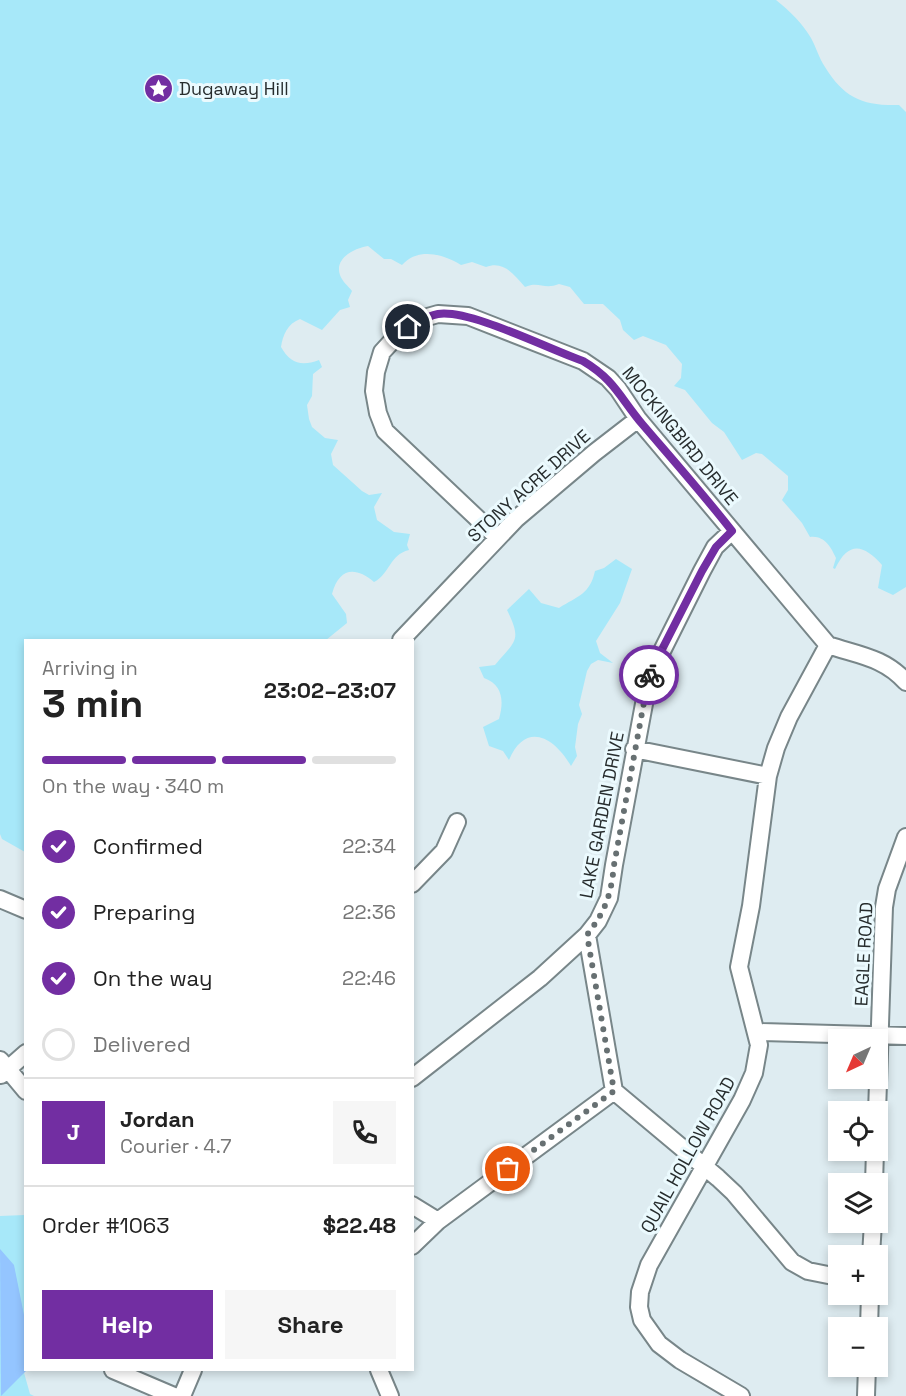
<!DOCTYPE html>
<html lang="en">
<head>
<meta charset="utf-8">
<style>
  body { margin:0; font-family:"Space Grotesk",sans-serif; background:#f6f6f6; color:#222; height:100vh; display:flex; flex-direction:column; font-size:22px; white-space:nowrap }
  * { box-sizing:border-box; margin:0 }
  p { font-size:20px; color:#767676 }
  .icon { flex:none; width:33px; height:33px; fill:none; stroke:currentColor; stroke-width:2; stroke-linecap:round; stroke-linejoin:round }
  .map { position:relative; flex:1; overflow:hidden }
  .details { position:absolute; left:24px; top:639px; width:390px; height:732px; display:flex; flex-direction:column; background:#fff; border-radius:0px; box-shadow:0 3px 9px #0003 }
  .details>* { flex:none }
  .needle { width:39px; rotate:224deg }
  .tools { position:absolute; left:828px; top:1029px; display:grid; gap:12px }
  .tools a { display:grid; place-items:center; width:60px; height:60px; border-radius:0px; background:#fff; box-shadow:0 3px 9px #0003; font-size:30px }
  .pin { position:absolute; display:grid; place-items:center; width:51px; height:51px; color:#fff; margin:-26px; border:3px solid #fff; border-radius:50%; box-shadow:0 2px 6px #0007 }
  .courier { position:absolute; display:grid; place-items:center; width:60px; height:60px; margin:-30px; border:4px solid #722ea2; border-radius:50%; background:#fff; color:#222; box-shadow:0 2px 8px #0007 }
  .summary em { font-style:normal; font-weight:600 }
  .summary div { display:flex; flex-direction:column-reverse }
  .summary { display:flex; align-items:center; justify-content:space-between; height:102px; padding:0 18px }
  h1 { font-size:39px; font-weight:600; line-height:45px }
  .bar { display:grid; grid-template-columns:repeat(4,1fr); gap:9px 6px; align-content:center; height:72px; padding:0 18px }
  .bar i { height:8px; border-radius:4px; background:#e0e0e0 }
  .bar .on { background:#722ea2 }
  .bar p { grid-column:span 4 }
  .line { display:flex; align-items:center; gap:15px; padding:0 18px; border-top:2px solid #e0e0e0 }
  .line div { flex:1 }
  .round { display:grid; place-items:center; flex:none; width:63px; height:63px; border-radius:0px; background:#f6f6f6 }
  ol { padding:0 18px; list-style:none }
  li { display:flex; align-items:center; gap:18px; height:66px }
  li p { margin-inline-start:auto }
  li .icon { padding:6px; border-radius:50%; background:#722ea2; color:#fff; stroke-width:4 }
  li:last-child { color:#767676 }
  li i { width:33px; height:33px; border:3px solid #e0e0e0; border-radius:50% }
  .button { display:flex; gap:12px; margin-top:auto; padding:12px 18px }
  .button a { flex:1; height:69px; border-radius:0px; background:#722ea2; color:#fff; font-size:24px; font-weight:600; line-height:69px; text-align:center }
  .button a+a { background:#f6f6f6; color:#222 }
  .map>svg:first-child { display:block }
</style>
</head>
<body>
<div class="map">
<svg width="906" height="1396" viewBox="0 0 906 1396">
  <rect width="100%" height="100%" fill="#deecf1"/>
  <path fill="#a7e8f9" d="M0,0H776C790,11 802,23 811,38C816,47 819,58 825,67C844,98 863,106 899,105L906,112V587L893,595L878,588L882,565C864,545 849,540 835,569L833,568L836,558C831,547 824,535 810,537L802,523L782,500L788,490V476L762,454L756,453L742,460L724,432L712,423L685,390L674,386L681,378L682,364L666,345L643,336L634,340L623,330L620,320L603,304H584L570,287L559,284C544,290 539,281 525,287C514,275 504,260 486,267L472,262L461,265C443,254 418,247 402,265L391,259H384L368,246C355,248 334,258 340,275C342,281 348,286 352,291L348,300L350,307L340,310L322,330L300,319C287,324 283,335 281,347C290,363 301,367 319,360L322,367L313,374L312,396L307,405L309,419L312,427L325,438L338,440L331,454L333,465L362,491L369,495L382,493L374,507L377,520L394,532L410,534L407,545L409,550C389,555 390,574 374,582C355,566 339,568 332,594L346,614L347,623L326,640H26L25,852L2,839L0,834Z
    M616,559L632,569L620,603L596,641L600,653L613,663L598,660L591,664L587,671L579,705L582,714L578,724L575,747L577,756L571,766C555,738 526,720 509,760L503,751L489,746L483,727L499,719C504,701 503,685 484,678L479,667L495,665C516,640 522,641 507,610L529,589L541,603L559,608C578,596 590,594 595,571L604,568Z
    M25,1215L26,1366L23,1369L30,1394L34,1396H0V1216Z"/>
  <path fill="#94c5ff" d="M0,1249L14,1265L25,1320L27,1370L1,1396Z"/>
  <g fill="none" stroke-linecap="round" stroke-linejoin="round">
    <defs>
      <path id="minor" d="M497,537L385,431L378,413L374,391L376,372L382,352L393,340L408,327L424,318L438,314L468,316L583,361L608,378L618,389L638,419L828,645
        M401,640L516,519L594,453L638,419
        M828,645C857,655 884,657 906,682
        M634,749L768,776
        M412,884L444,851L457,822
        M0,899L26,910
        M587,935L614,1091L718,1178L734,1193L792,1262L808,1271L838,1277
        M758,1032L906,1036
        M0,1060L26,1091
        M1,1075L26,1053
        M412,1078L540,978L587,935L598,921L609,898L614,865L649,677L702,571L715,547L732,531
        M877,1112L884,907L887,889L906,837
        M874,1184L875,1150
        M412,1205L438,1221
        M412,1246L438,1221L614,1091
        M871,1256L873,1222
        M869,1328L870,1294
        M113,1370L174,1396
        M379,1370L390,1396
        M182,1396L193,1370
        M741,1396L680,1360L659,1344L642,1320L639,1307L640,1292L649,1265L742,1100L754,1073L759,1045L739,967L751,906L768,776L776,748L789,717L828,645
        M866,1396L867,1366"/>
    </defs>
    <use href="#minor" stroke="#788689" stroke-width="20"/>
    <use href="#minor" stroke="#fff" stroke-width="16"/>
  </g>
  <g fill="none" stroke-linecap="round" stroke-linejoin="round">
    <path stroke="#677072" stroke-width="6" stroke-dasharray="0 10.8" d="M508,1169L614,1091L587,935C606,910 611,895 614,865L649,675"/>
    <path stroke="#722ea2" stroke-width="8" d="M408,327C418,322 427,316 438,314C470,309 548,349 583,361C615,380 620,398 643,425C673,460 704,495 732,531L716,547L702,571L649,675"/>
  </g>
  <defs>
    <symbol id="sight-disc" viewBox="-11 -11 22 22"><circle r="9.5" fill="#722ea2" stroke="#ebfafe"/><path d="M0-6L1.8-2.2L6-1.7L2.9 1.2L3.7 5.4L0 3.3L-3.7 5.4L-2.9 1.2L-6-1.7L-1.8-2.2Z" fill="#fff"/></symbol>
  </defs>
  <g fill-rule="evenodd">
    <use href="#sight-disc" x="142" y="72" width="33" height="33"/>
  </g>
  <g text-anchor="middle" stroke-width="6" stroke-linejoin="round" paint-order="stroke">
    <g font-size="18" fill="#272d2e" stroke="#ebfafe" text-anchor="start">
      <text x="179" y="95">Dugaway Hill</text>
    </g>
    <g font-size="18" fill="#272d2e" stroke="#ebfafe">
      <text transform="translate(680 436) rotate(51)" y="6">MOCKINGBIRD DRIVE</text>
      <text transform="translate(529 486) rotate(-42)" y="6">STONY ACRE DRIVE</text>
      <text transform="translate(602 815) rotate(-79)" y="6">LAKE GARDEN DRIVE</text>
      <text transform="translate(864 954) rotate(-87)" y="6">EAGLE ROAD</text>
      <text transform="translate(688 1155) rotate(-61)" y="6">QUAIL HOLLOW ROAD</text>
    </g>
  </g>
</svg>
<div class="tools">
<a><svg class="needle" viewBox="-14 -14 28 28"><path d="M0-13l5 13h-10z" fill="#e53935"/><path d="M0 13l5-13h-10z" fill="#767676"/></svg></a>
<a><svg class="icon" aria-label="locate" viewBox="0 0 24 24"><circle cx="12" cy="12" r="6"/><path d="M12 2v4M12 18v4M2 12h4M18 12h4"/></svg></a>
<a><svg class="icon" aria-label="layers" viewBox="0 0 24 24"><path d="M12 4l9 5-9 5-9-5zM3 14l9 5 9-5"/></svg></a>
<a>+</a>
<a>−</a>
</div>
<div class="pin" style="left:508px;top:1169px;background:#ea580c"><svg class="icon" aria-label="bag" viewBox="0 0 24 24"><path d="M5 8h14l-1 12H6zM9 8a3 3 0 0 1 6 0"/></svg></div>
<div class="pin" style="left:408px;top:327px;background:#1f2937"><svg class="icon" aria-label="home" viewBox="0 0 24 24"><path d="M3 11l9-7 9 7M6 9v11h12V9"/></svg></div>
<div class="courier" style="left:649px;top:675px"><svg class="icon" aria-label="bike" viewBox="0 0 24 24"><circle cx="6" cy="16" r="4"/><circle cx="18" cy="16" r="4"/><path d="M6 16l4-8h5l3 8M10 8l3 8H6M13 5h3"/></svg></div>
<section class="details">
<div class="summary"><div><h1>3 min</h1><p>Arriving in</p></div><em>23:02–23:07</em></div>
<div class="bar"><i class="on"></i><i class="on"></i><i class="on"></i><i></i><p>On the way · 340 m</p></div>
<ol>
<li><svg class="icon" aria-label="check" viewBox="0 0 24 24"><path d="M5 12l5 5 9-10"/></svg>Confirmed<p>22:34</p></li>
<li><svg class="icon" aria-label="check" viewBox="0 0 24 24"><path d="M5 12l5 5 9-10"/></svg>Preparing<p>22:36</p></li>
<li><svg class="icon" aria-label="check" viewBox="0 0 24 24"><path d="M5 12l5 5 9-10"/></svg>On the way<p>22:46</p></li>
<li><i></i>Delivered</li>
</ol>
<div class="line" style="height:108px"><b class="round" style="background:#722ea2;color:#fff">J</b><div><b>Jordan</b><p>Courier · 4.7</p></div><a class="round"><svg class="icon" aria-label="phone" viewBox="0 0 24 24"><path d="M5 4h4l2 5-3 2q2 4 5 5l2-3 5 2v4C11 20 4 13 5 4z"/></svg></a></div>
<div class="line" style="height:78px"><div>Order #1063</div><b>$22.48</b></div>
<div class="button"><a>Help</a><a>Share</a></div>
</section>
</div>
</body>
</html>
